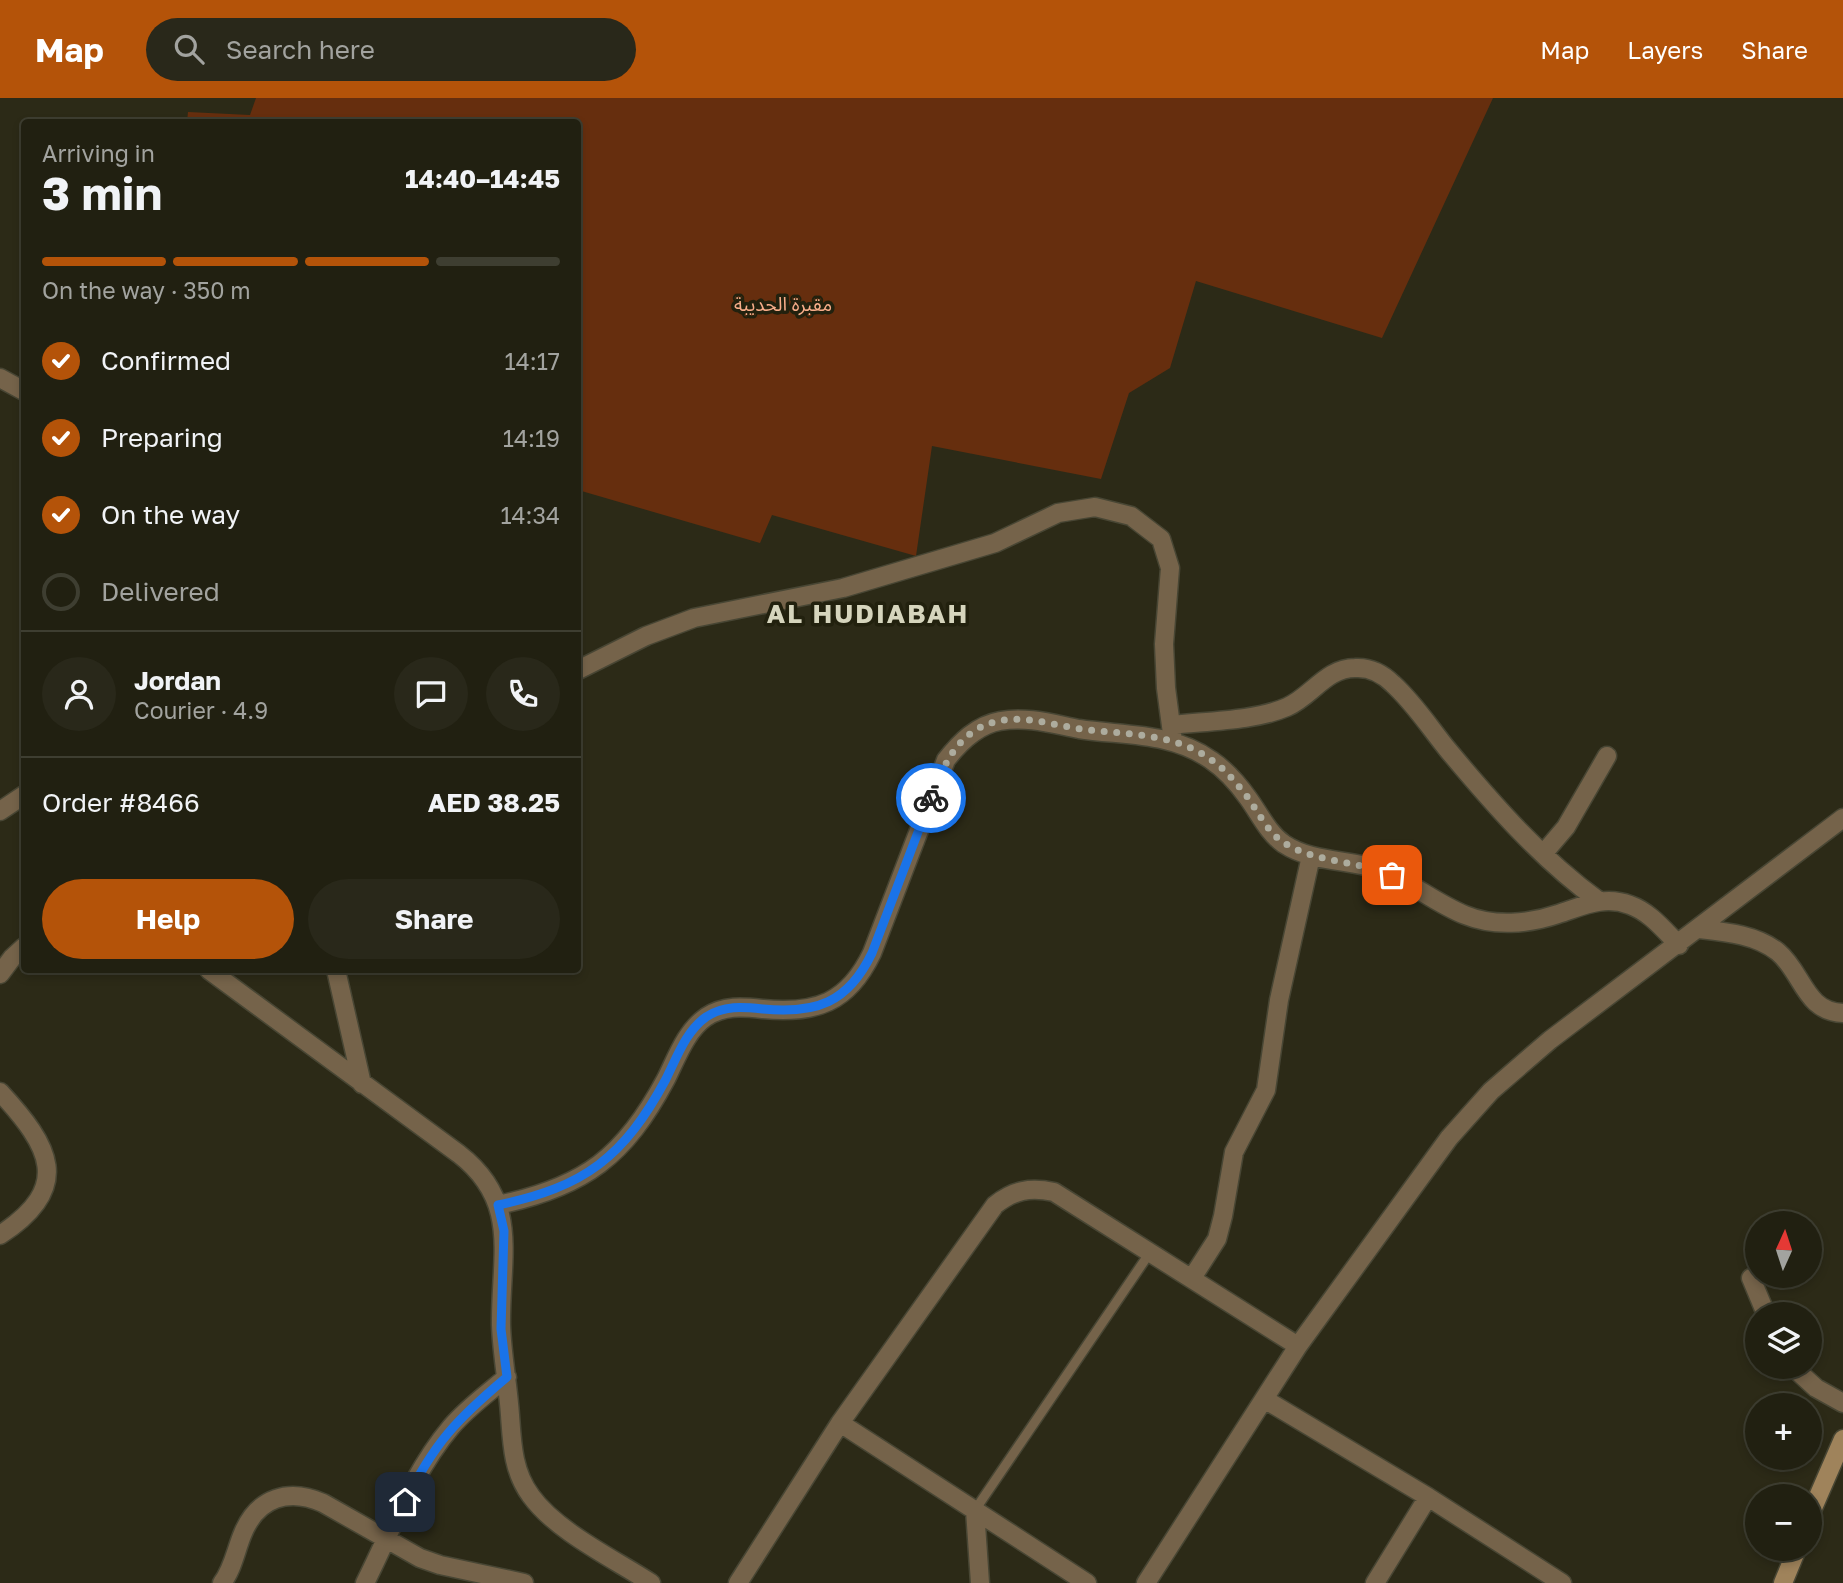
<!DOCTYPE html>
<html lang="en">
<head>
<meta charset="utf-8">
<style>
  body { margin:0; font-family:"Golos Text","Noto Sans Arabic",sans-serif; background:#29281a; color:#f1f3f6; height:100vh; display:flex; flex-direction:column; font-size:26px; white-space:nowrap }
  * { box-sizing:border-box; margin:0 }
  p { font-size:23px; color:#a2a39f }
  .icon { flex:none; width:38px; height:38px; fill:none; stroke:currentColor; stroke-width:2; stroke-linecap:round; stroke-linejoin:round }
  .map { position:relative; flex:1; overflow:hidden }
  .sheet { position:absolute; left:21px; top:21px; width:560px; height:854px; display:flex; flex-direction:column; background:#212011; border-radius:7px; box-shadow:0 4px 10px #0003,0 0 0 2px #3e3e31 }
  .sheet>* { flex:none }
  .needle { width:46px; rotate:3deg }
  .tools { position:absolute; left:1745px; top:1113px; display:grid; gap:14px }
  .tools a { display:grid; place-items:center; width:77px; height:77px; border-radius:50%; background:#212011; box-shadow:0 4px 10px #0003,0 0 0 2px #3e3e31; font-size:35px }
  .pin { position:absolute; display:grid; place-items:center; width:60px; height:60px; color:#fff; margin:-30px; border-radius:14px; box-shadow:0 4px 10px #0006 }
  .courier { position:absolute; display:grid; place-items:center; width:70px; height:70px; margin:-35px; border:5px solid #1a73e8; border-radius:50%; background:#fff; color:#222; box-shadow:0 2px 9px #0007 }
  .headline em { font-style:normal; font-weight:700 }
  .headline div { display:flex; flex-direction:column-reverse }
  .headline { display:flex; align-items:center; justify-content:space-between; height:119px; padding:0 21px }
  h1 { font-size:46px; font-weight:700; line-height:52px }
  .bar { display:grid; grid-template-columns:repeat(4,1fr); gap:10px 7px; align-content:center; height:84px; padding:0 21px }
  .bar i { height:9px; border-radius:5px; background:#3e3e31 }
  .bar .active { background:#b45309 }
  .bar p { grid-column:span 4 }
  .line { display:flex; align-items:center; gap:18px; padding:0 21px; border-top:2px solid #3e3e31 }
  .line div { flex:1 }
  .round { display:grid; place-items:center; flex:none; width:74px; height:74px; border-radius:37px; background:#29281a }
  ol { padding:0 21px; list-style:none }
  li { display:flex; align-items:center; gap:21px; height:77px }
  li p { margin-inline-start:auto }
  li .icon { padding:7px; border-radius:50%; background:#b45309; color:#fff; stroke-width:4 }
  li:last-child { color:#a2a39f }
  li i { width:38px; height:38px; border:4px solid #3e3e31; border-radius:50% }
  .button { display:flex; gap:14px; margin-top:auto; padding:14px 21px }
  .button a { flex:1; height:80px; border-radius:42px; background:#b45309; color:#fff; font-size:28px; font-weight:700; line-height:80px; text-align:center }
  .button a+a { background:#29281a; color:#f1f3f6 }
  header { display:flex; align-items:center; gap:42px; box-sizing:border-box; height:98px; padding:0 35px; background:#b45309; color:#fff }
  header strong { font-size:33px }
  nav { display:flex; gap:38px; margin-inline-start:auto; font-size:24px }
  .search { width:490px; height:63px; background:#29281a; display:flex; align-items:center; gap:18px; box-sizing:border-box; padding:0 24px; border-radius:38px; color:#a2a39f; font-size:26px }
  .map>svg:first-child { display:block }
</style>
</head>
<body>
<header>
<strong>Map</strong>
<div class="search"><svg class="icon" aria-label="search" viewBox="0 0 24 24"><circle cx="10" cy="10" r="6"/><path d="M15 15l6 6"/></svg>Search here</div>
<nav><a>Map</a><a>Layers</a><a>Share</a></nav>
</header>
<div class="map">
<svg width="1843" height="1485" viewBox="0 0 1843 1485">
  <rect width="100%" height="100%" fill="#2c2a17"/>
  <path fill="#662e0e" d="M256,0H1493L1382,240L1196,183L1170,270L1129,295L1101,381L932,348L916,458L772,417L760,445L578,392V24H187L188,14L250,17Z"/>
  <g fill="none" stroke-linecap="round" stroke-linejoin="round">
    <defs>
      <path id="lane" d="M975,1412L1151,1153"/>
      <path id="street" d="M0,280L24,293
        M578,572L646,538L694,520L843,490L995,445L1058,415L1095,409L1131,418L1161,441L1170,470L1164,546L1166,590L1173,643
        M1171,627C1207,623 1255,623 1287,609C1312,598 1326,570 1355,570C1370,569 1383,576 1393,586C1415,606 1430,630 1448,652C1493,706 1541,761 1599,803
        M0,713L24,697
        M1543,756L1566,729L1607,658
        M1700,831C1727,834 1757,837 1778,854C1803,875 1805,914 1843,915
        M209,872L459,1056C521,1104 500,1159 501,1227C502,1257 508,1287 510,1317C512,1346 513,1374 531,1398C556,1433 614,1461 651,1485
        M336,872L362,986
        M0,876L12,860L24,849
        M0,994C50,1048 74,1089 0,1137
        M498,1107C585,1089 625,1058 666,981C677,959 686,933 706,919C724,907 743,909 763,911C816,916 848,905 872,855L946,662C960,644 977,627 1000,623C1027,618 1053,626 1079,631C1125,638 1171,634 1211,662C1226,672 1238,686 1248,700C1259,715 1268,735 1284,746C1313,765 1349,761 1381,772C1411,784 1435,805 1465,817C1494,829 1529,826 1558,816C1583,808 1604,797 1630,807C1650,814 1664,832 1679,847
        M1192,1180L1217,1141L1223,1118L1234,1054L1266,992L1279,902L1311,758
        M1751,1180L1766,1216
        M1793,1269L1816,1290L1843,1305
        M1264,1301L1428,1399L1562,1485
        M840,1325L1087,1485
        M975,1412L980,1485
        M222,1485C233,1471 236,1451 243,1435C258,1399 289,1390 323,1405L420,1460L440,1467L524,1485
        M365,1485C391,1433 413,1374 451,1329C467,1310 488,1295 507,1279
        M738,1485L840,1325L995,1107C1014,1092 1030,1089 1054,1094L1298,1248
        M1146,1485L1298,1248L1449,1040L1491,993L1550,942L1843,720
        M1375,1485L1428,1399"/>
      <path id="secondary" d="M1810,1417L1843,1341
        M1783,1485L1797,1451"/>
    </defs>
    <use href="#lane" stroke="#484634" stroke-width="12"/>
    <use href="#street" stroke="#484634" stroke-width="21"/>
    <use href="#secondary" stroke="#484634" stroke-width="21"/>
    <use href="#lane" stroke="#75634a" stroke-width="9"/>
    <use href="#street" stroke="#75634a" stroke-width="18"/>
    <use href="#secondary" stroke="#9f835b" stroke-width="18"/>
  </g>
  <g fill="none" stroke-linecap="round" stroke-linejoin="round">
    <path stroke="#adac9e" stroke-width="7" stroke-dasharray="0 12.6" d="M931,700C942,673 951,647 977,631C1011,612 1046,626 1081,631C1127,637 1174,634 1213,663C1226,672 1236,685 1246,697C1258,713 1268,736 1286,746C1318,765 1358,763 1392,777"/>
    <path stroke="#1a73e8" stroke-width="9" d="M405,1404C434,1345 457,1321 507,1279L501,1231L504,1133L498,1107C585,1089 624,1059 666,981C677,959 686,933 706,919C724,907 743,909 763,911C816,916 848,905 872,855L931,700"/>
  </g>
  <g text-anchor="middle" stroke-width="7" stroke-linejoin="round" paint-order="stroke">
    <g font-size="19" fill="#f7ad89" stroke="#22210e">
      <text x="783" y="213">مقبرة الحديبة</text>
    </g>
    <g font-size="26" font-weight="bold" letter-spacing="2" fill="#d6d5bd" stroke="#22210e">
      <text x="868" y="525">AL HUDIABAH</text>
    </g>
  </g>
</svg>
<div class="tools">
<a><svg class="needle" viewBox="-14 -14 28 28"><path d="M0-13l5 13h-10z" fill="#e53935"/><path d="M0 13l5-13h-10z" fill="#a2a39f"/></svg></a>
<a><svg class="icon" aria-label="layers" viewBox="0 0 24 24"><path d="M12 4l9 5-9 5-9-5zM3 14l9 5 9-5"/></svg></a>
<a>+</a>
<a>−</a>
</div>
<div class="pin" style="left:1392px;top:777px;background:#ea580c"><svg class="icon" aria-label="bag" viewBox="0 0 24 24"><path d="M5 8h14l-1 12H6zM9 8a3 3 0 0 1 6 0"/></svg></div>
<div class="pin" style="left:405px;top:1404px;background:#1f2937"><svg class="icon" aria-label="home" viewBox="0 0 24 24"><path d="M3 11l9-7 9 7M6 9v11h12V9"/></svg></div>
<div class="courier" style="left:931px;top:700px"><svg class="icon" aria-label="bike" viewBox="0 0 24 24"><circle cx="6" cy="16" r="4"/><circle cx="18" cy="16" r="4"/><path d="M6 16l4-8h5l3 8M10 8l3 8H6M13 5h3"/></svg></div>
<section class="sheet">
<div class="headline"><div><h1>3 min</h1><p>Arriving in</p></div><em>14:40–14:45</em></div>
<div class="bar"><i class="active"></i><i class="active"></i><i class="active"></i><i></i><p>On the way · 350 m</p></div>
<ol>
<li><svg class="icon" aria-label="check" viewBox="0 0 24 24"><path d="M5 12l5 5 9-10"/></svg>Confirmed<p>14:17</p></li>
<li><svg class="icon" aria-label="check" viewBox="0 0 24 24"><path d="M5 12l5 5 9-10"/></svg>Preparing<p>14:19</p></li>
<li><svg class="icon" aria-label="check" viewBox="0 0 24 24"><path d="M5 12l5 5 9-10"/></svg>On the way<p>14:34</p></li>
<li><i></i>Delivered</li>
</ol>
<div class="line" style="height:126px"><a class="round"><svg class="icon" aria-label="person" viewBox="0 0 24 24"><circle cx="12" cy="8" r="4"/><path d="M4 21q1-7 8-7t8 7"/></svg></a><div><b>Jordan</b><p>Courier · 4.9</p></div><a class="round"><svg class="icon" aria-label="chat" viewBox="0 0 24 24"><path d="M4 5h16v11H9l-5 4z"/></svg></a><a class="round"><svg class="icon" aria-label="phone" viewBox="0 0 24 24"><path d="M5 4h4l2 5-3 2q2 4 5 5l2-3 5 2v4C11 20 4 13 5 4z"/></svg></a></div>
<div class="line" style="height:91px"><div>Order #8466</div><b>AED 38.25</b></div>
<div class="button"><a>Help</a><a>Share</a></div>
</section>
</div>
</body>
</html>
